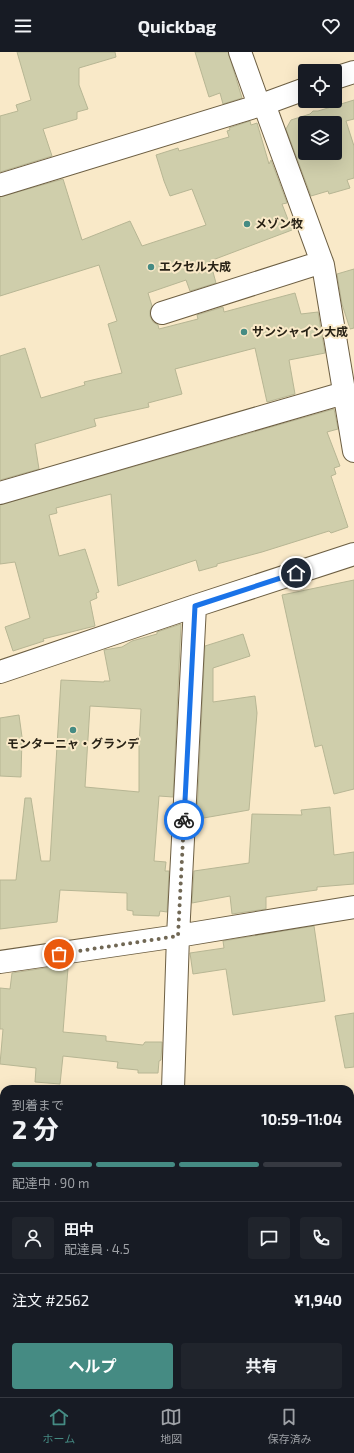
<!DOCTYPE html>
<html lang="ja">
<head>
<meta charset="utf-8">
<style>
  body { margin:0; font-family:"Exo 2","Noto Sans JP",sans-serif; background:#20242c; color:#f1f3f6; height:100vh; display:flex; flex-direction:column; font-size:15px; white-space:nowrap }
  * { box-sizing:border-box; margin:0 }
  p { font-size:13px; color:#9ea1a6 }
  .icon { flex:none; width:22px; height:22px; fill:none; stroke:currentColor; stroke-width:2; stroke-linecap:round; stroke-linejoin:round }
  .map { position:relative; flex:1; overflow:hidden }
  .side { position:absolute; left:0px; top:1033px; width:354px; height:312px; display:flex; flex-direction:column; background:#171b24; border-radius:12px 12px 0 0; box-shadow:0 4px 16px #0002 }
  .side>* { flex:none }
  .tools { position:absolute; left:298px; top:12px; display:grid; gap:8px }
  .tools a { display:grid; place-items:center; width:44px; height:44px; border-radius:4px; background:#171b24; box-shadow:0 4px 16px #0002; font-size:20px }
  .pin { position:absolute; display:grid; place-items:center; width:34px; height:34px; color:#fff; margin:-17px; border:2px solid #fff; border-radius:50%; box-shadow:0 1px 4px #0007 }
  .courier { position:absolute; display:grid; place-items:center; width:40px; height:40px; margin:-20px; border:3px solid #1a73e8; border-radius:50%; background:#fff; color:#222; box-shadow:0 1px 5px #0007 }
  .head em { font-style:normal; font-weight:700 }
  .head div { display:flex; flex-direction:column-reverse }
  .head { display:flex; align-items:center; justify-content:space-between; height:68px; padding:0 12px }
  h1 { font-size:26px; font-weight:700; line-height:30px }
  .bar { display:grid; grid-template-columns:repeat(4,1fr); gap:6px 4px; align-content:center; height:48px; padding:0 12px }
  .bar i { height:5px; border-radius:3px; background:#363941 }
  .bar .on { background:#458b83 }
  .bar p { grid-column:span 4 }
  .line { display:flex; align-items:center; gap:10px; padding:0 12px; border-top:1px solid #363941 }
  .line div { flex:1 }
  .round { display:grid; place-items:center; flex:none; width:42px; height:42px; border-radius:4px; background:#20242c }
  .action { display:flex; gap:8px; margin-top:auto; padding:8px 12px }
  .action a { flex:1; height:46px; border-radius:4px; background:#458b83; color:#fff; font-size:16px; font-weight:700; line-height:46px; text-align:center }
  .action a+a { background:#20242c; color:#f1f3f6 }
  header { display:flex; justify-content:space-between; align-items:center; height:52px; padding:0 12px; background:#171b24; font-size:18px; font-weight:700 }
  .tabs { display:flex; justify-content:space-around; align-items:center; height:56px; border-top:1px solid #363941; background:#171b24; font-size:11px; color:#9ea1a6 }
  .tabs a { display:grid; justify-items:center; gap:2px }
  .tabs .on { color:#458b83 }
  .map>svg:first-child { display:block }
</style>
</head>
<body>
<header><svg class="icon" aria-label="menu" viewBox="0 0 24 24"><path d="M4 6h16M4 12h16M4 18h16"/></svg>Quickbag<svg class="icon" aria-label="heart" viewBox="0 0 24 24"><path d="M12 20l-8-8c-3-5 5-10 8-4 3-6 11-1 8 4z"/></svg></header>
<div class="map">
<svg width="354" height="1345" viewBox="0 0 354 1345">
  <rect width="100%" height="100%" fill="#f9e9c8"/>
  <path fill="#cfceab" stroke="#b7b694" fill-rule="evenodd" d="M17,0H115L116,5L79,16V33L88,57L77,60V67L43,77L52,104L0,120V64L18,59L16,53L31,48Z
    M195,0H228L242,46L223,52L220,41L209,45Z
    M354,48V67L346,69L354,94V126L347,128L350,136L329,142L328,139L311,144L286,77L291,68L310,62L313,59H318ZM305,71H335V101H305Z
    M250,69L251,73L257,71L269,112L271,108L287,151L282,152L292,178L210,209L216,231L190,239L186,228L148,241L152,254L150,259V264L153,270L158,273L159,277L198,267L197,263L223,255L224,260L295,241L301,262L318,260L325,301L289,308L295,342L267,350L255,296L175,317L182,342L148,351L149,355L94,367L96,374L35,392L39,417L0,428V304L25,296L41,346L85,333L84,330L122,321L108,272L117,269L99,213L0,244V145L63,127L82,188L130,169L142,194L206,173L192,137L170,144L164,129L156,103L178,96L179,99L229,85L227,79L230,78L229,76Z
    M354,217V276L350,277L342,252L337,222Z
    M334,357L338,377L327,380L340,414L334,416L336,422L331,424L348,475L331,481L329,479L262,500L217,512V514L199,519L196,508L118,534L111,442L56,456L57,461L49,463L59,504L85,497L99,540L96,541L97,546L90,549L95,574L43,587L44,589L13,599L5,575L30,566L15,510L0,512V453Z
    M354,528V737L334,742L322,693L315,695L282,543Z
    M181,572L173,745L159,744L154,809L166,810L165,819H169L167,860L160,859L159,864L133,863V859L127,858V841L60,838L57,870L0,877V828H16L25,746H31L41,809H50L61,628L104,630V629H110L104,598L122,595L132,589L157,582V580ZM90,654L141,657L139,694V740L85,735Z
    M243,582L250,604L213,616V650L255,644L257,661L249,758L198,767L197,762L205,594Z
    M19,663L22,685L21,725L0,724V666Z
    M330,755L334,803L354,800V832L317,835V838L266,845V857L232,862L230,844L192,851L194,819L249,811L252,762L302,763L301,758Z
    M314,874L325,949L233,963L226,917L193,922L190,901L224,896L223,889Z
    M52,915L68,916L63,980L106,984V989L143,993L145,990H162L161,1008L159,1009L158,1021H138V1018L117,1016L118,1010L63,1004L60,1032L35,1030L36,1016L0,1012L3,977H0V936L10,937L12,921Z
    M354,961V1015L345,1016L335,964Z"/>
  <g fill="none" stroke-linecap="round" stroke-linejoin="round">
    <defs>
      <path id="minor" d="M240,0L259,53
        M335,26L354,20
        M264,52L323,213L354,399
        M0,133L264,52L305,37
        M162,261L322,210
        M0,441L344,341
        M0,620L195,554L354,502
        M0,910L178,884L354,855
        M173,1037L178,884L195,554
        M350,1135L354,1134
        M0,1187H4
        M163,1345V1341"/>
    </defs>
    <use href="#minor" stroke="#6d5f43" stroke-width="24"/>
    <use href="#minor" stroke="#fff" stroke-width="22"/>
  </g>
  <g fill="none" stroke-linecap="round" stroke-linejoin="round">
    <path stroke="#706754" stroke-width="4" stroke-dasharray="0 7.2" d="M59,902L178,884L184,768"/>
    <path stroke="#1a73e8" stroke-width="5" d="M184,768L195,554L296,521"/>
  </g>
  <g fill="#458b83" stroke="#f9e9c8" stroke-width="1.5">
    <circle cx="247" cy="172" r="4"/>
    <circle cx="151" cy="215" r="4"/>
    <circle cx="244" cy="280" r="4"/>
    <circle cx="73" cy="678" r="4"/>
  </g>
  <g text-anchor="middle" stroke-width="4" stroke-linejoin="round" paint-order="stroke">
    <g font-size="12" font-weight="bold" fill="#272115" stroke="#f9e9c8" text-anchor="start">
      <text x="255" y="176">メゾン牧</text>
      <text x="159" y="219">エクセル大成</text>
      <text x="252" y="284">サンシャイン大成</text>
      <text x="73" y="696" text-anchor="middle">モンターニャ・グランデ</text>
    </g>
  </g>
</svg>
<div class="tools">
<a><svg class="icon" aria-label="locate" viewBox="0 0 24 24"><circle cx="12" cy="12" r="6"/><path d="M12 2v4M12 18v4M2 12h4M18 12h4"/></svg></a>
<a><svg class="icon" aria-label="layers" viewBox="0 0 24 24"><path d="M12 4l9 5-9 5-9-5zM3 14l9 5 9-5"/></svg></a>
</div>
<div class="pin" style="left:59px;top:902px;background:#ea580c"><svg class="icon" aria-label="bag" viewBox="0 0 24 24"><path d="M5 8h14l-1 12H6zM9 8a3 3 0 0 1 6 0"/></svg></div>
<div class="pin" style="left:296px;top:521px;background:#1f2937"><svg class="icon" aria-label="home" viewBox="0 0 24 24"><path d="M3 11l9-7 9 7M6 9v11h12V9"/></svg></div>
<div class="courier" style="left:184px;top:768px"><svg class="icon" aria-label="bike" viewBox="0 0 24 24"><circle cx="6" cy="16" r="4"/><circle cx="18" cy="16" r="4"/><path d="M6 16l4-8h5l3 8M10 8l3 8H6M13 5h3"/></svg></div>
<section class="side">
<div class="head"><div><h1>2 分</h1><p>到着まで</p></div><em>10:59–11:04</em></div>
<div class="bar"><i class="on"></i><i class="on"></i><i class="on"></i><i></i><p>配達中 · 90 m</p></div>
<div class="line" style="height:72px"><a class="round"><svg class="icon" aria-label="person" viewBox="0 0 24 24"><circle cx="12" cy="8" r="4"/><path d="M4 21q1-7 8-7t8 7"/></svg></a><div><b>田中</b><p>配達員 · 4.5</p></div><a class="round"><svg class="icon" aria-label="chat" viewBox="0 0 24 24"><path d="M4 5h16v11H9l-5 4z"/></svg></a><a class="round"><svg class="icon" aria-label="phone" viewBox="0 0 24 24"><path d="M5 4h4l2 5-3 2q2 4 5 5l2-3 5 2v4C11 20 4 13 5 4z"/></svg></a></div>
<div class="line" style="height:52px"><div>注文 #2562</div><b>¥1,940</b></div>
<div class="action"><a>ヘルプ</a><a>共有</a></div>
</section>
</div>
<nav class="tabs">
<a class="on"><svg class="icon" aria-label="home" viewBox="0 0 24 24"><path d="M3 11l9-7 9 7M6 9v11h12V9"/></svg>ホーム</a>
<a><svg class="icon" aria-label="map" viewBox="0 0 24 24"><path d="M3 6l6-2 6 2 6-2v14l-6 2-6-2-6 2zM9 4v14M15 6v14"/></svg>地図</a>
<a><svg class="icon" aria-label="saved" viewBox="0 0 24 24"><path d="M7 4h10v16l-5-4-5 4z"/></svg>保存済み</a>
</nav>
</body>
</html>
